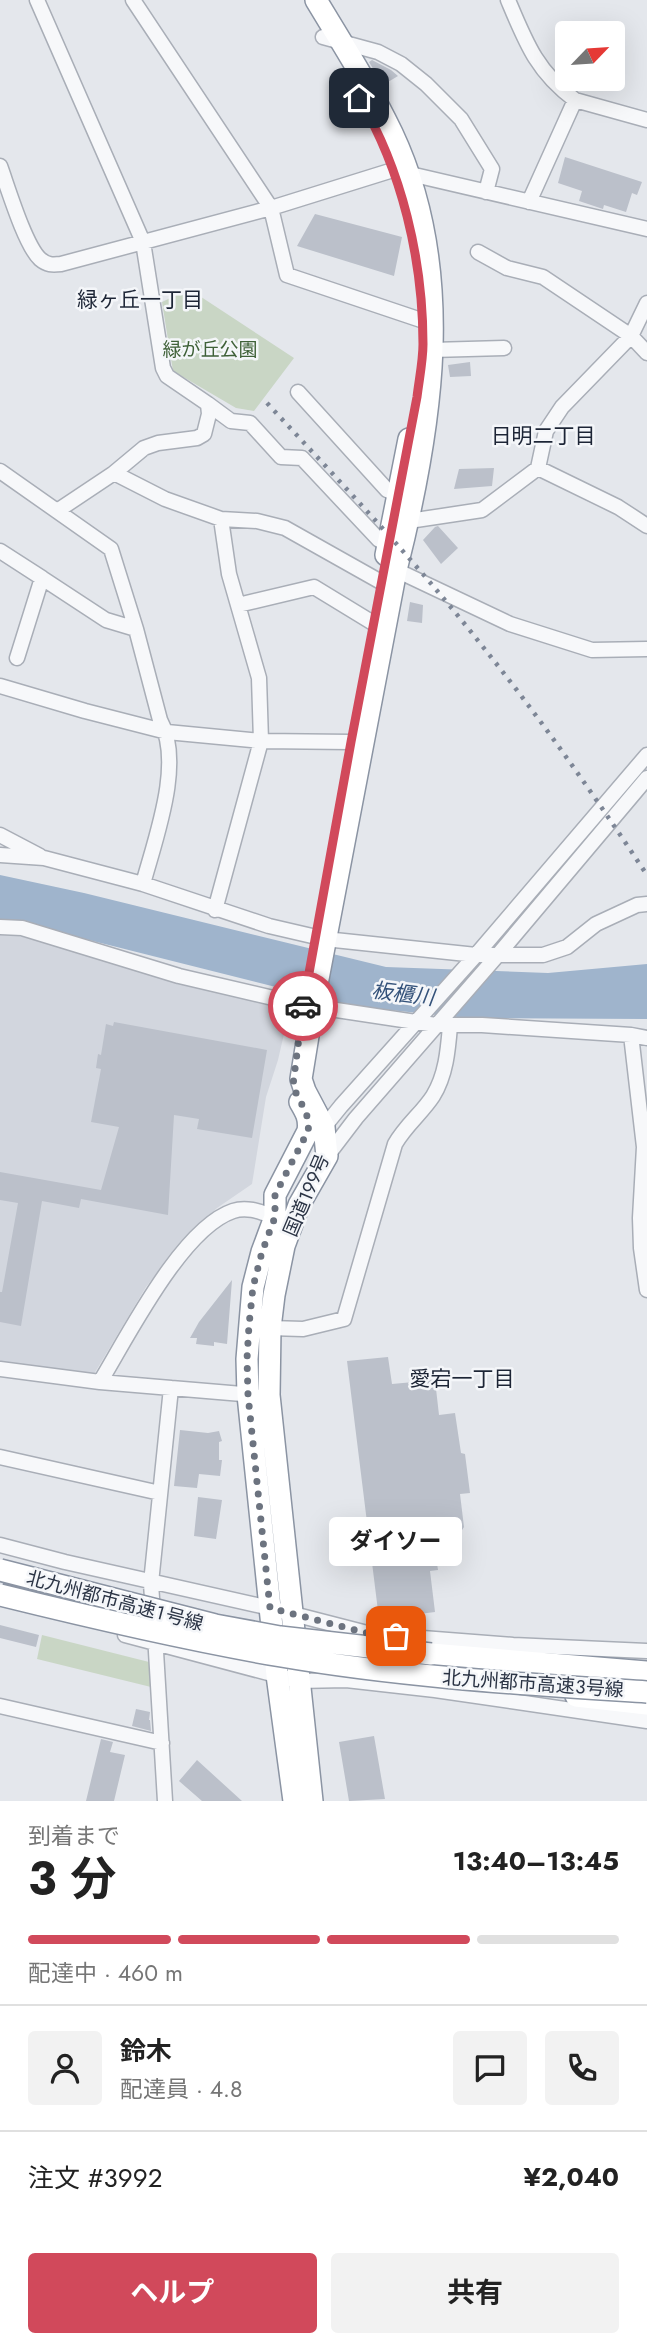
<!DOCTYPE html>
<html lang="ja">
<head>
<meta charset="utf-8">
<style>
  body { margin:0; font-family:Jost,"Noto Sans JP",sans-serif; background:#f2f2f2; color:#222; height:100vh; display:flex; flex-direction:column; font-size:26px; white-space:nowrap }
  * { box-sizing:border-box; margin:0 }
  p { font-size:23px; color:#767676 }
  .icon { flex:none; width:38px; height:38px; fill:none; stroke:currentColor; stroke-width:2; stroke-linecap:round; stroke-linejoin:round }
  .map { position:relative; height:1801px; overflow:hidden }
  .side { display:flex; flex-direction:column; background:#fff; flex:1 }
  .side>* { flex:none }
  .needle { width:46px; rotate:65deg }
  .fabs { position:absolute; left:555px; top:21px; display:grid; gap:14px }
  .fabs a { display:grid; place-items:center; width:70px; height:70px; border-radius:7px; background:#fff; box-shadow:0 7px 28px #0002; font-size:35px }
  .pin { position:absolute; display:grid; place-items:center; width:60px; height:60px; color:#fff; margin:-30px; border-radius:14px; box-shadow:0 4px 10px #0006 }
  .courier { position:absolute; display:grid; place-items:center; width:70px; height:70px; margin:-35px; border:5px solid #d1495b; border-radius:50%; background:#fff; color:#222; box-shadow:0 2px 9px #0007 }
  .bubble { position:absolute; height:49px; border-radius:7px; background:#fff; box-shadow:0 7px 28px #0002; font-size:23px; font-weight:700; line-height:49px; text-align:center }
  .head em { font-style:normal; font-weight:700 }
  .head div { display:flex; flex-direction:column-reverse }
  .head { display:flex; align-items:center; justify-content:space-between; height:119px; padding:0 28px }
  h1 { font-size:46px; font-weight:700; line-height:52px }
  .bar { display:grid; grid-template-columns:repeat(4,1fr); gap:10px 7px; align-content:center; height:84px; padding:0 28px }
  .bar i { height:9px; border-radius:5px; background:#e0e0e0 }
  .bar .on { background:#d1495b }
  .bar p { grid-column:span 4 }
  .line { display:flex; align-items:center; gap:18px; padding:0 28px; border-top:2px solid #e0e0e0 }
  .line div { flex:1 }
  .round { display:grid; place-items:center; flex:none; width:74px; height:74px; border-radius:7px; background:#f2f2f2 }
  .action { display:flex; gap:14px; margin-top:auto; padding:14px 28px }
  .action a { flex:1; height:80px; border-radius:7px; background:#d1495b; color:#fff; font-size:28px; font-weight:700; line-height:80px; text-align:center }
  .action a+a { background:#f2f2f2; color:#222 }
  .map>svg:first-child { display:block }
</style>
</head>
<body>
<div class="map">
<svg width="647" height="1801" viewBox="0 0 647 1801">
  <rect width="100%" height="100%" fill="#e4e7ec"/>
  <path fill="#d2d6de" d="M0,935L19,936L290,1008L278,1060L266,1097L252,1184L217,1208L182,1241L146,1287L94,1374L0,1361Z"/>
  <path fill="#c9d6c5" d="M189,289L294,358L254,411L236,408L173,371L162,302Z
    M42,1635L149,1662L151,1687L37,1659Z"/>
  <path fill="#9fb4cc" d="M0,875L84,893L386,967L548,973L647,964V1019L467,1018L351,1006L69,935L0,920Z"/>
  <path fill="#bbc0ca" d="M372,60L391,70L398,76L383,85L369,62Z
    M565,157L642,182L637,195L632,193L626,212L604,205L603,209L579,201L582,191L558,183Z
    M315,214L402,237L394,276L297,246Z
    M470,362L471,376L450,377L448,365Z
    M494,468L492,486L454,489L459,469Z
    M438,526L458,548L441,564L423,540L435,527Z
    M410,602L423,605L422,623L407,621Z
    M114,1022L267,1050L252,1138L197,1129L199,1119L174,1115L168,1215L81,1199L79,1208L42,1201L21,1326L0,1322V1292H2L18,1203L0,1200V1172L101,1190L119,1127L91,1122L101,1069L96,1068L98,1054L101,1055L106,1024L113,1026Z
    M232,1280L227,1344L214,1342V1346L196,1344L197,1338H190L199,1322Z
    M388,1357L392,1384L435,1380L439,1415L455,1413L461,1453L465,1454L470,1493L460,1494L464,1527L445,1556L436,1557L438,1570L430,1571L435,1612L379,1619L347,1361Z
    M180,1430L208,1433L219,1431L222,1441L219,1442V1460H222L220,1476L199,1474L197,1488L174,1486Z
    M198,1497L222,1500L216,1539L194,1536Z
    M0,1625L39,1635L36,1647L0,1638Z
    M136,1709L150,1712L149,1720H150L151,1731L132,1726Z
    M374,1736L385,1799L349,1801L339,1742Z
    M101,1739L113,1742L110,1752L125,1755L114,1801H86Z
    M197,1760L242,1801H202L179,1781Z"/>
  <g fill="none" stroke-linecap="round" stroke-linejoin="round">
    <defs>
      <path id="minor" d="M37,0L143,242L163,368L167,376L208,404L209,414L204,434L197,438L158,443L144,448L114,473L57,511
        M133,0L271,208L287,275L421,320
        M508,0C526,43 537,72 575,100L529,202
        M323,37L378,52L401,64L426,84L461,119L492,169L486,192
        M575,100L647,120
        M0,166C8,188 25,245 40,259C47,265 52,265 61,264L271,208L393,170L647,229
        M478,252L507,268L543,277L631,336L647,353
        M432,350L504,348
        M298,392L387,490L406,498
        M208,404L231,421L250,423L281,457L302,458L379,540
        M538,468L618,507L647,526
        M0,471L111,549L136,629L160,720C184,763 155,839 143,884
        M114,473L165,499L221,519L257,521L285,528L381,582L396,570L510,624L592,650L647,649
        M409,521L482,510L538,468L546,431L562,407L631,336L647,303
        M0,551L42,578L17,658
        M42,578L106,620L136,629
        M238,605L314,587L373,623
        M0,686L85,711L167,732L261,741L351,742
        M0,835L40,856
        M0,855L44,858L143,884L269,926L325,939L476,955H543L567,947L596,924L637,905L647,904
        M215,910L261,741L259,678L229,574L221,519
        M0,927L22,928L179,976L303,1005L436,1025H482L631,1035L647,1038
        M631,1035L644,1147L640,1218L641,1248L647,1290
        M324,1127L341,1106L476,955L647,755
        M327,1156L356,1118L497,956L647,778
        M270,1328L303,1329L344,1319L395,1144C406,1125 422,1113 433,1096C446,1075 448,1050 450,1026
        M0,1369L100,1382L254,1395
        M100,1382C128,1336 182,1228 233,1211C247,1206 261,1212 275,1217
        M0,1457L160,1493
        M0,1545L65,1562L270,1608L371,1634L513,1645L647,1651
        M153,1614L151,1583L171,1388
        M125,1635L298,1681L346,1680L435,1690L647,1721
        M155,1635L165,1801
        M0,1706L162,1743"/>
      <path id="highway" d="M386,555L409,439
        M431,1654L647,1672
        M576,1696L647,1704
        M294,1801L277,1675L248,1395L247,1359L253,1287L262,1252L275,1217V1195L308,1131C310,1119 306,1112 300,1102
        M312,1801L269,1395L270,1328L274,1295L284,1246L299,1205L327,1156L324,1127L305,1091L301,1079L313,1005L396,570C432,428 457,271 392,133C370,87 342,43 316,0"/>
    </defs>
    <use href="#minor" stroke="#a9aeb7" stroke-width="17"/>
    <use href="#highway" stroke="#8b94a3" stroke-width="24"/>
    <use href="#minor" stroke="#f7f8fa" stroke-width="14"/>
    <use href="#highway" stroke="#fff" stroke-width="21"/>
    <path stroke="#7d8696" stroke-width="4.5" stroke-dasharray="3.5 7" stroke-linecap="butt" d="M267,403C339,481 413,558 479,642C539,716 594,795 647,875"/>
    <defs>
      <path id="highway-bridge" d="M0,1570L215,1625L280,1637L431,1654
        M0,1595C93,1618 187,1640 281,1656C402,1677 525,1684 647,1692"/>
    </defs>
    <use href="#highway-bridge" stroke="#8b94a3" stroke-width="24" stroke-linecap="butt"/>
    <use href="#highway-bridge" stroke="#fff" stroke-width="21"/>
  </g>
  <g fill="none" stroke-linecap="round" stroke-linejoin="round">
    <path stroke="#6c737f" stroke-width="7" stroke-dasharray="0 12.6" d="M303,1006L293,1085C298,1102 311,1113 308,1131L275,1195V1217L262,1252L253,1287L249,1325L247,1359L248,1395L270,1608L371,1634L396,1636"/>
    <path stroke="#d1495b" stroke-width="9" d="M303,1006L351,742L417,397C419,380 423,361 423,344C423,260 402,170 359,98"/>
  </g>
  <g text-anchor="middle" stroke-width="5" stroke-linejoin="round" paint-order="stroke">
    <g font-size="19" fill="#3f6138" stroke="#f4f6f9">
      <text x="210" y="356">緑が丘公園</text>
    </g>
    <g font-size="19" fill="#2b3445" stroke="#f4f6f9">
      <text transform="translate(306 1195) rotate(-67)" y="7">国道199号</text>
      <text transform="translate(115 1600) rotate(15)" y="7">北九州都市高速１号線</text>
      <text transform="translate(533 1683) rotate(4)" y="7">北九州都市高速３号線</text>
    </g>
    <g font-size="21" fill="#1d2536" stroke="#f4f6f9">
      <text x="140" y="307">緑ヶ丘一丁目</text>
      <text x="543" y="443">日明二丁目</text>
      <text x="462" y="1386">愛宕一丁目</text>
    </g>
    <g font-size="21" font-style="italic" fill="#34527a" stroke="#f4f6f9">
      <text transform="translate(403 994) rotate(7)" y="7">板櫃川</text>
    </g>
  </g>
</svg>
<div class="fabs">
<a><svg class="needle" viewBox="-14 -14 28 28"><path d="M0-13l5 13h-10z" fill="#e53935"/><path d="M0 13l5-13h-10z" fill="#767676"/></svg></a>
</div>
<div class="pin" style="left:396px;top:1636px;background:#ea580c"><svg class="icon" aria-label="bag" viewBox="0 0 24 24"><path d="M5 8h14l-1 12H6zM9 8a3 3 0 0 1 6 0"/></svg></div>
<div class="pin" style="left:359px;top:98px;background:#1f2937"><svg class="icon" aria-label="home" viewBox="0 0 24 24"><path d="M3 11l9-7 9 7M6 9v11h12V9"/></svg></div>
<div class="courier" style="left:303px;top:1006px"><svg class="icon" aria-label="car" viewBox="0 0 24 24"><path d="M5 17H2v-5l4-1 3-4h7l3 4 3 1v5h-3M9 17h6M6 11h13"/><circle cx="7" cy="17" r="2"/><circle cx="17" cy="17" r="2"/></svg></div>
<div class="bubble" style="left:329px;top:1517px;width:133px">ダイソー</div>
</div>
<section class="side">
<div class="head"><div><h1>3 分</h1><p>到着まで</p></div><em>13:40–13:45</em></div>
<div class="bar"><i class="on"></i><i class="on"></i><i class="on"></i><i></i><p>配達中 · 460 m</p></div>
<div class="line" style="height:126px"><a class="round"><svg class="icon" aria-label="person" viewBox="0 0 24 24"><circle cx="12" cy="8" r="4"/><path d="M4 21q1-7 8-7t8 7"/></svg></a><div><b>鈴木</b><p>配達員 · 4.8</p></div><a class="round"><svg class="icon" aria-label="chat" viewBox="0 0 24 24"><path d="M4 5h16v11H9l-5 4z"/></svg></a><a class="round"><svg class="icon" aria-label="phone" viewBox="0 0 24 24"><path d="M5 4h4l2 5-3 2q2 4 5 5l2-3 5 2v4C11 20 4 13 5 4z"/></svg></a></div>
<div class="line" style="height:91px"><div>注文 #3992</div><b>¥2,040</b></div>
<div class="action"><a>ヘルプ</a><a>共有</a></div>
</section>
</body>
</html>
